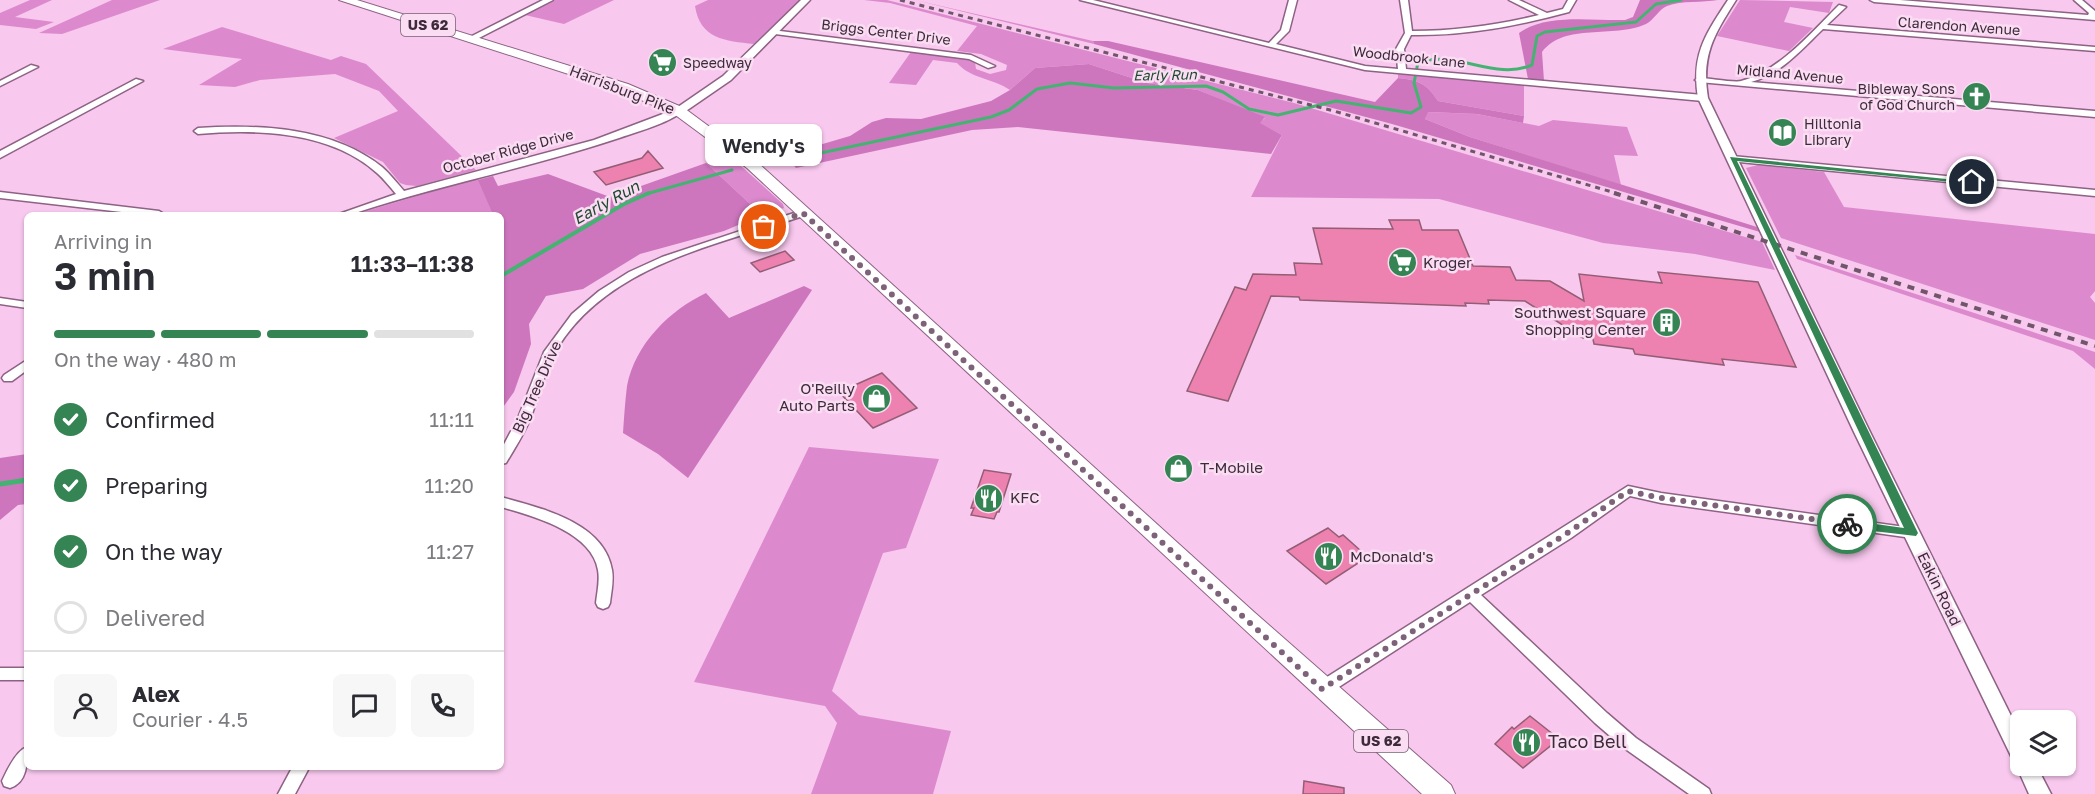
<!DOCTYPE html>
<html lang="en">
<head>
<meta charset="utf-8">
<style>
  body { margin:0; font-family:"Golos Text",sans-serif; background:#f7f7f7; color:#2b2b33; height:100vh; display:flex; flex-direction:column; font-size:22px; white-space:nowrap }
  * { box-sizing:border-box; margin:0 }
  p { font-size:20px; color:#7c7c81 }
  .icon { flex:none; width:33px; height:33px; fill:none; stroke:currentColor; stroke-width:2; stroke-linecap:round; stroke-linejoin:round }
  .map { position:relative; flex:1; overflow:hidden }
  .sheet { position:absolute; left:24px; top:212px; width:480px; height:558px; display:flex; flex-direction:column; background:#fff; border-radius:9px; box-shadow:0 2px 4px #0004 }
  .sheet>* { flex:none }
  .buttons { position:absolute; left:2010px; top:710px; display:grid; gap:12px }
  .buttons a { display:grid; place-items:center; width:66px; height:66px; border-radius:9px; background:#fff; box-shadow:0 2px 4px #0004; font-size:30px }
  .pin { position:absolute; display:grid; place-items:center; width:51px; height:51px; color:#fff; margin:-26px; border:3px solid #fff; border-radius:50%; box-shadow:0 2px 6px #0007 }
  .courier { position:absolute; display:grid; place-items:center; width:60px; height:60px; margin:-30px; border:4px solid #358453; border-radius:50%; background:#fff; color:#222; box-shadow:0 2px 8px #0007 }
  .bubble { position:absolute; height:42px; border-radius:9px; background:#fff; box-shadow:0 2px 4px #0004; font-size:20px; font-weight:600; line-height:42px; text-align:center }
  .headline em { font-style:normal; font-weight:600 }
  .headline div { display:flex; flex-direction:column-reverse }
  .headline { display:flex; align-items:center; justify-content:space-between; height:102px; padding:0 30px }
  h1 { font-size:39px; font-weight:600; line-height:45px }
  .bar { display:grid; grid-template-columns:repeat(4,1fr); gap:9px 6px; align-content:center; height:72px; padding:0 30px }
  .bar i { height:8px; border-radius:4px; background:#e1e1e2 }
  .bar .selected { background:#358453 }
  .bar p { grid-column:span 4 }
  .line { display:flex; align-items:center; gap:15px; padding:0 30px; border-top:2px solid #e1e1e2 }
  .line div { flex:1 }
  .round { display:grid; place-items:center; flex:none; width:63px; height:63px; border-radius:9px; background:#f7f7f7 }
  ol { padding:0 30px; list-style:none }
  li { display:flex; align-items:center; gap:18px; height:66px }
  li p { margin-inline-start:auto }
  li .icon { padding:6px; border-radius:50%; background:#358453; color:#fff; stroke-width:4 }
  li:last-child { color:#7c7c81 }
  li i { width:33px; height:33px; border:3px solid #e1e1e2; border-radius:50% }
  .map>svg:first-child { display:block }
</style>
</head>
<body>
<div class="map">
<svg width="2095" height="794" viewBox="0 0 2095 794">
  <rect width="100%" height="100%" fill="#f8c8ee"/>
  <path fill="#dc8acd" d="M30,0H52L15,17L54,22L36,29L0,25V13Z
    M112,0H160L62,34L39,33Z
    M555,0H614L564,24L525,15Z
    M708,0H801L754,44C725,41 700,39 695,6Z
    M864,0H887L1294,103L1762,242L1775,270L1695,254L1603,243L1439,199L1251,197L1282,135L1259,123L1265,118L1198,90L1147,83L1089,64L1035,68L1010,90C993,78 971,79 957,63L933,60L916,85L889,83L911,52L970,59L975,62L976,69L990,74L1006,70L1007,65L981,54L957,51L977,26L890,3Z
    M915,0L1093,41L1094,44Z
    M1740,0L1833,2L1829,13L1790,7L1784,22L1813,28L1789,51L1717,36Z
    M222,27L331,60L341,56L366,64L476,170L417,186L406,185L400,183L383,162L334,138L398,111L379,91L335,74L260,80L235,87L199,85L242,59L163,49Z
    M1398,74L1524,85V116L1438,101C1427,84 1419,80 1398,78Z
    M1427,112L1477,114L1539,126L1553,120L1627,127L1638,156L1614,155L1621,185L1470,137L1425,119Z
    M730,156L783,204L784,208L762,215L706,163Z
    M1758,165L1824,172L1844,207L2095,234V291L2090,297L2095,303V340L1781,238L1746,168Z
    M478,178L492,213L489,214H366L363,212Z
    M1795,255L2095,352V369L2073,351L1797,259Z
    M809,447L939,459L906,548L883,553L832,691L859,715L951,731L933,794H811L837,723L825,706L694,682Z"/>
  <path fill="#cd76be" d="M1640,0H1718C1702,3 1682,0 1667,6C1659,9 1654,20 1646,24C1613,39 1565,22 1542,52L1544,81L1528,79L1519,33C1547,13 1592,21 1625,20L1633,17Z
    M1093,41H1108L1375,102L1398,78C1419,80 1427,84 1438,101L1524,116L1523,123L1477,114L1428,112L1425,119L1470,137L1757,227L1760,232L1392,124L1094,44Z
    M1089,64L1147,83L1198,90L1265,117L1260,123L1282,135L1271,154L1018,127L972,130L796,168L785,155L850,136L872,122L886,118L921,119L991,101L1010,90L1035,68Z
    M706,163L762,215L724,231L640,254L583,289L546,296L529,324L531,344L514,392L501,410V214H489L492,213L478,180L493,176L498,186L548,174L610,197Z
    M804,286L812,290L688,478L658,454L623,433C624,418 625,402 627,386C635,344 670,310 706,293L729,318Z
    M27,454V504L18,505L0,520V458Z"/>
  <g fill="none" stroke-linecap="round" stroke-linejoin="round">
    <path stroke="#44b371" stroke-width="3" d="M783,161L991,117L1009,110L1037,89L1070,83L1114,88L1206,86L1223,92L1249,109L1278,115L1336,101L1411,113L1421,107L1414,83L1418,62C1457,50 1495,81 1532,65L1537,36L1545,32L1636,22L1656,4L1681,0
      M646,194L732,170"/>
    <path stroke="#44b371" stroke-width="4" d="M501,276L624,204L649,193"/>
    <path stroke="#44b371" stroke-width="5" d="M0,484L27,480"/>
  </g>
  <path fill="#ed82b0" stroke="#935e74" stroke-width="1.5" d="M648,151L663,168L606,185L594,172L642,158Z
    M1389,220H1419L1422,230H1458L1473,266L1510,267L1516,280L1550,281L1584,301L1579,274L1662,283L1658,272L1758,282L1796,367L1722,359L1724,365L1635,354L1633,349L1594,344L1593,339L1583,338L1525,301L1488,300L1489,304L1465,303L1466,306L1300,300L1299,297L1271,296L1228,401L1187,391L1235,287L1246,290L1253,274L1296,275L1294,263L1322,264L1313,228L1393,229Z
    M785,251L794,260L760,272L751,263Z
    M882,373L917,408L873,428L839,392Z
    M984,470L1011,474L999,512H997L994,519L971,515L974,508H971Z
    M1328,528L1339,537L1343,535L1361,551L1359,552L1366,558L1326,584L1287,551Z
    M1530,716L1559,739L1523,768L1495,744L1512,727L1514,729Z
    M1304,781L1344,788V794H1303Z"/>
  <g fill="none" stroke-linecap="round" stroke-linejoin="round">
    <defs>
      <path id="minor" d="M543,0H553L475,40L468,38Z
        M1080,0H1093L1269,43L1281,30L1289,0H1297L1289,31L1276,44L1365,66L1398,69L1396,49L1405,33L1400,0H1408L1412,31C1455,31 1497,25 1539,15L1509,0H1519L1547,13L1563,9L1568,0H1576L1569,12C1517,26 1466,36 1411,35L1404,49L1406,69L1703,95L1707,98L1703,101L1365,70Z
        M1870,0H1900L2088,15L2089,13L2074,0H2082L2095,11V20L1874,2Z
        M1839,5L1846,7L1827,25L2095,47V51L1823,29C1800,51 1781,74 1751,82L2095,111V117L1699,82L1695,80L1699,78C1708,78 1734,83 1741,81C1779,71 1811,33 1839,5Z
        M772,30L971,55L995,66L988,68L969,59L775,34L771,32Z
        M31,65L38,67L0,86V81Z
        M136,79L143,81L0,158V151Z
        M676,109L683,111C667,124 636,132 616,139C529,168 439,185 352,214H339L396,194C390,187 384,179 377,173C330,131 257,129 198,134L194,131L198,128C259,124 332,127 382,167C390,174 397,183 404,191L594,140Z
        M1732,156L2095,190V196L1729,161V157Z
        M0,192L159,211L164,214H139L0,198Z
        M803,210L808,213L806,215C720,244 610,264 558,347C546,366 541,390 533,411C527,430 516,446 506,463L501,464V450L518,418L544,352L572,314L599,291L629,272L662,257Z
        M0,298L27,302V308L0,304Z
        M27,360V370L12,381H4L2,378L4,375Z
        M1628,486L1661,493L1912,528L1917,529L1919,533L1917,537L1912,538L1661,503L1630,496L1571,538L1481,595L1607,713L1636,738L1709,789L1711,794H1689L1624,748L1595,723L1470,602L1328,694L1322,696L1316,694L1314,689L1316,684Z
        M501,497C540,508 604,522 612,570C614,581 611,593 610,603L608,607L603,609L598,607L596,603C597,593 600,581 598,570C592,532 533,516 501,507Z
        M0,668H27V680H0Z
        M27,747C27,762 28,782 10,788L4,786L2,781C7,770 16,751 27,747Z
        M293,766H310L295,794H278Z"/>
      <path id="tertiary" d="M801,0H810L731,80L683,113H675V109L723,76Z
        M1728,0H1736C1714,35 1701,55 1708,98L1870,432L2020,734V765H2036L2051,794H2029L2016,765L2017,762L2013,760L1854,432L1698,98C1691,55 1705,35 1728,0Z"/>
      <path id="primary" d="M339,0H357L628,84L684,108L757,162L1254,612L1451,785L1455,794H1422L747,168L674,114L618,90Z"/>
    </defs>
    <use href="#minor" stroke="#8d6284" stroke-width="3"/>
    <use href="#tertiary" stroke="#8d6284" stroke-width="3"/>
    <use href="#primary" stroke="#8d6284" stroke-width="2"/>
    <use href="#minor" fill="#fff" fill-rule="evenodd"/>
    <use href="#tertiary" fill="#fff" fill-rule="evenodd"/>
    <use href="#primary" fill="#fff" fill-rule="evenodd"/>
    <path stroke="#70556b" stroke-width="3" stroke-dasharray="5 5" stroke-linecap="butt" d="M900,0L1334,111L1619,194"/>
    <path stroke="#70556b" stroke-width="4" stroke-dasharray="7 7" stroke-linecap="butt" d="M1614,193L2095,346"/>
  </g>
  <path fill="#358453" d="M1730,157L1976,182L1972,184L1737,161L1918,533L1916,536L1847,528L1842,524L1847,520L1904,528Z"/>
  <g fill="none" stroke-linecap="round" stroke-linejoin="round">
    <path stroke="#7e6279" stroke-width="6" stroke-dasharray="0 10.8" d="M764,227L803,213L1322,689L1566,534L1628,491L1661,498L1847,524"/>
  </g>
  <defs>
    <symbol id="supermarket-disc" viewBox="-11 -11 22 22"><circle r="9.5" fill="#358453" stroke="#fadcf3"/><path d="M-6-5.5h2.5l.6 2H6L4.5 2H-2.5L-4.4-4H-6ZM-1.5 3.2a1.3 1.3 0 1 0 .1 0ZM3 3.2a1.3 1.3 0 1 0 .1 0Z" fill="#fff"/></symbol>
    <symbol id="church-disc" viewBox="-11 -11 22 22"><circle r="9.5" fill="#358453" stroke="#fadcf3"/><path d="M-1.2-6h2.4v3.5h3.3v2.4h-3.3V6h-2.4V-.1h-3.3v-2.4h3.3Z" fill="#fff"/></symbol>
    <symbol id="library-disc" viewBox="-11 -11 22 22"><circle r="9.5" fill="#358453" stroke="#fadcf3"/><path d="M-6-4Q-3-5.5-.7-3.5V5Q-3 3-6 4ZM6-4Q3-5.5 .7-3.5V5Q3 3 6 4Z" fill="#fff"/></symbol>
    <symbol id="building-disc" viewBox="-11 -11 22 22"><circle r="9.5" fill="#358453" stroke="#fadcf3"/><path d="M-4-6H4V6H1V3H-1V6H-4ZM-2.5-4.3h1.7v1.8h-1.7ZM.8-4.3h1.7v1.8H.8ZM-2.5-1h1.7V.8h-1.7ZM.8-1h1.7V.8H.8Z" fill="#fff"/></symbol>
    <symbol id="shop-disc" viewBox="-11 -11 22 22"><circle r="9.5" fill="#358453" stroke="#fadcf3"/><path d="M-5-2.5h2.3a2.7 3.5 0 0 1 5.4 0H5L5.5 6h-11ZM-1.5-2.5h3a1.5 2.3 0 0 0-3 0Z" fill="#fff"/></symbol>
    <symbol id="restaurant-disc" viewBox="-11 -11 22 22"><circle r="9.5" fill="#358453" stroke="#fadcf3"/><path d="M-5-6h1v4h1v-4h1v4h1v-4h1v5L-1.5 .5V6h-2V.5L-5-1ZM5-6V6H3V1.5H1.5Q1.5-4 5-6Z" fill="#fff"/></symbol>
  </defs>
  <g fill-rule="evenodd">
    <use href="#supermarket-disc" x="646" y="46" width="33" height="33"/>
    <use href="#church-disc" x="1960" y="80" width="33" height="33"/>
    <use href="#library-disc" x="1766" y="116" width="33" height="33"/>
    <use href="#supermarket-disc" x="1386" y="246" width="33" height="33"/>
    <use href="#building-disc" x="1650" y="306" width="33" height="33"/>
    <use href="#shop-disc" x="860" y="382" width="33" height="33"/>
    <use href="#shop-disc" x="1162" y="452" width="33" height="33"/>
    <use href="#restaurant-disc" x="972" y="482" width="33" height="33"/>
    <use href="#restaurant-disc" x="1312" y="540" width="33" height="33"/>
    <use href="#restaurant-disc" x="1510" y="726" width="33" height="33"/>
  </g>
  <g text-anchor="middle" stroke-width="5" stroke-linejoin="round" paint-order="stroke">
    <g fill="#fadcf3" stroke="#766072" stroke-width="1.5">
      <rect x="401" y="14" width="54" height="22" rx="4.5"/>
      <rect x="1354" y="730" width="54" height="22" rx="4.5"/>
    </g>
    <g font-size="14" font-weight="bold" fill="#3d2b3a">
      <text x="428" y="30">US 62</text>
      <text x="1381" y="746">US 62</text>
    </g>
    <g font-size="14" fill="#3d2b3a" stroke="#fadcf3">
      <text transform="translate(1959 26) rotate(4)" y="5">Clarendon Avenue</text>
      <text transform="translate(886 32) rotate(7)" y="5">Briggs Center Drive</text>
      <text transform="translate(1409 57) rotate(6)" y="5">Woodbrook Lane</text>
      <text transform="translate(1790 74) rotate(5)" y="5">Midland Avenue</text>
      <text transform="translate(508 151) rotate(-15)" y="5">October Ridge Drive</text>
    </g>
    <g font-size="14" fill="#3d2b3a" stroke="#fadcf3" text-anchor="start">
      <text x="683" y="68">Speedway</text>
      <text x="1955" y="94" text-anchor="end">Bibleway Sons<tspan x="1955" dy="16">of God Church</tspan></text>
      <text x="1804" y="129">Hilltonia<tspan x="1804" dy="16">Library</tspan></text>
    </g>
    <g font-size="14" font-style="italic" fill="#1e4a2f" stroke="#fadcf3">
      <text transform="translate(1165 75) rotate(-1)" y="5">Early Run</text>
    </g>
    <g font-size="15" fill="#3d2b3a" stroke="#fadcf3">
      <text transform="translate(622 90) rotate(21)" y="5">Harrisburg Pike</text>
      <text transform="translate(537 387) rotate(-66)" y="5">Big Tree Drive</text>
      <text transform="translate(1939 589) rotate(64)" y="5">Eakin Road</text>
    </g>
    <g font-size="15" fill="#3d2b3a" stroke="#fadcf3" text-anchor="start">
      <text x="1423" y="268">Kroger</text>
      <text x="1646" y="318" text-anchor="end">Southwest Square<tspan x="1646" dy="17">Shopping Center</tspan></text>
      <text x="855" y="394" text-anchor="end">O'Reilly<tspan x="855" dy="17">Auto Parts</tspan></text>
      <text x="1200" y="473">T-Mobile</text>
      <text x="1010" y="503">KFC</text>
      <text x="1350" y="562">McDonald's</text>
    </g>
    <g font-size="16" font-style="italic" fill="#1e4a2f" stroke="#fadcf3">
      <text transform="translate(606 202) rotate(-29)" y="6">Early Run</text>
    </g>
    <g font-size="18" fill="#3d2b3a" stroke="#fadcf3" text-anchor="start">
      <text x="1548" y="748">Taco Bell</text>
    </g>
  </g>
</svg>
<div class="buttons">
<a><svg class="icon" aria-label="layers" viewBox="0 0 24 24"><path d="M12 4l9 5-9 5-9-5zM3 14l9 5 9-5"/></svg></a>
</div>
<div class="pin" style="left:764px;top:227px;background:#ea580c"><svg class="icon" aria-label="bag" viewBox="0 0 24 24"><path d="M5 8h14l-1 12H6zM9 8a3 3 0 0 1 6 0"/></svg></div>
<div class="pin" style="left:1972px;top:182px;background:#1f2937"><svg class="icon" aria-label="home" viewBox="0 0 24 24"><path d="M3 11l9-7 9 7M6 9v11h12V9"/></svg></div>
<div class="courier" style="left:1847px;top:524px"><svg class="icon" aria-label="bike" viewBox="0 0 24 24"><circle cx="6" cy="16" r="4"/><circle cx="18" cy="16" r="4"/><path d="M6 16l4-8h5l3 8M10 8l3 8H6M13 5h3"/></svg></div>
<div class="bubble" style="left:705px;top:124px;width:117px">Wendy's</div>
<section class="sheet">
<div class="headline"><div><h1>3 min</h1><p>Arriving in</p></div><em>11:33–11:38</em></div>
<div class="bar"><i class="selected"></i><i class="selected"></i><i class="selected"></i><i></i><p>On the way · 480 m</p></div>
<ol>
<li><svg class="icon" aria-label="check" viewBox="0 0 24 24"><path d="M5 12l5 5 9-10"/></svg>Confirmed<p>11:11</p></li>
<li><svg class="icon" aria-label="check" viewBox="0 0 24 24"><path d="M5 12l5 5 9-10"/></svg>Preparing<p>11:20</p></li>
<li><svg class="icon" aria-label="check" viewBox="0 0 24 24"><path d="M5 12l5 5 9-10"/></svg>On the way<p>11:27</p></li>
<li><i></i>Delivered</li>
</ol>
<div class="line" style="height:108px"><a class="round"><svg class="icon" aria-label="person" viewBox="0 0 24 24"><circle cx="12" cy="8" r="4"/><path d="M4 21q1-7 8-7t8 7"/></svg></a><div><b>Alex</b><p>Courier · 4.5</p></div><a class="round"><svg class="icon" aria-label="chat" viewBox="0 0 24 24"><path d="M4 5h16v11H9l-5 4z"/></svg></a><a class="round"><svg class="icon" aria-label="phone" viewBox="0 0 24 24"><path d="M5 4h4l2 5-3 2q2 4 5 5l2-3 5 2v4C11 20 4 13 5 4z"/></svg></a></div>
</section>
</div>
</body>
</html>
